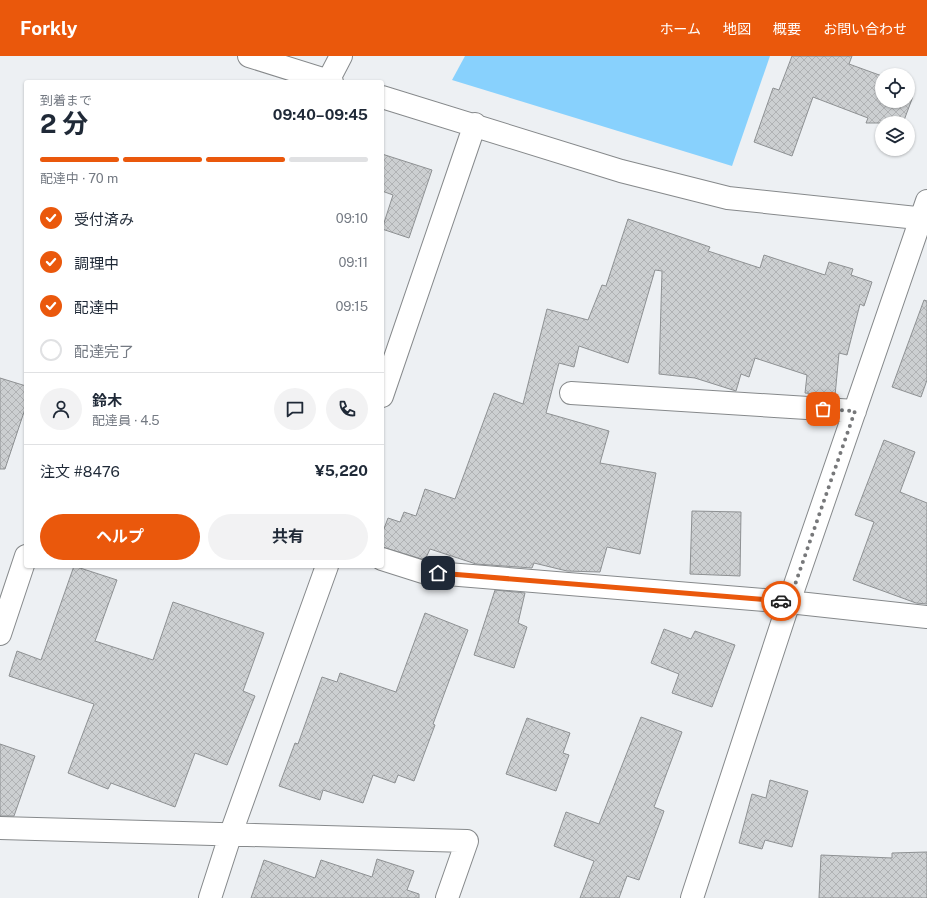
<!DOCTYPE html>
<html lang="ja">
<head>
<meta charset="utf-8">
<style>
  body { margin:0; font-family:"Public Sans","Noto Sans JP",sans-serif; background:#f2f2f3; color:#1f2937; height:100vh; display:flex; flex-direction:column; font-size:15px; white-space:nowrap }
  * { box-sizing:border-box; margin:0 }
  p { font-size:13px; color:#747a83 }
  .icon { flex:none; width:22px; height:22px; fill:none; stroke:currentColor; stroke-width:2; stroke-linecap:round; stroke-linejoin:round }
  .map { position:relative; flex:1; overflow:hidden }
  .side { position:absolute; left:24px; top:24px; width:360px; height:488px; display:flex; flex-direction:column; background:#fff; border-radius:4px; box-shadow:0 1px 3px #0004 }
  .side>* { flex:none }
  .controls { position:absolute; left:875px; top:12px; display:grid; gap:8px }
  .controls a { display:grid; place-items:center; width:40px; height:40px; border-radius:50%; background:#fff; box-shadow:0 1px 3px #0004; font-size:20px }
  .pin { position:absolute; display:grid; place-items:center; width:34px; height:34px; color:#fff; margin:-17px; border-radius:8px; box-shadow:0 2px 6px #0006 }
  .courier { position:absolute; display:grid; place-items:center; width:40px; height:40px; margin:-20px; border:3px solid #ea580c; border-radius:50%; background:#fff; color:#222; box-shadow:0 1px 5px #0007 }
  .overview em { font-style:normal; font-weight:700 }
  .overview div { display:flex; flex-direction:column-reverse }
  .overview { display:flex; align-items:center; justify-content:space-between; height:68px; padding:0 16px }
  h1 { font-size:26px; font-weight:700; line-height:30px }
  .bar { display:grid; grid-template-columns:repeat(4,1fr); gap:6px 4px; align-content:center; height:48px; padding:0 16px }
  .bar i { height:5px; border-radius:3px; background:#e0e1e3 }
  .bar .on { background:#ea580c }
  .bar p { grid-column:span 4 }
  .line { display:flex; align-items:center; gap:10px; padding:0 16px; border-top:1px solid #e0e1e3 }
  .line div { flex:1 }
  .round { display:grid; place-items:center; flex:none; width:42px; height:42px; border-radius:21px; background:#f2f2f3 }
  ol { padding:0 16px; list-style:none }
  li { display:flex; align-items:center; gap:12px; height:44px }
  li p { margin-inline-start:auto }
  li .icon { padding:4px; border-radius:50%; background:#ea580c; color:#fff; stroke-width:4 }
  li:last-child { color:#747a83 }
  li i { width:22px; height:22px; border:2px solid #e0e1e3; border-radius:50% }
  .action { display:flex; gap:8px; margin-top:auto; padding:8px 16px }
  .action a { flex:1; height:46px; border-radius:24px; background:#ea580c; color:#fff; font-size:16px; font-weight:700; line-height:46px; text-align:center }
  .action a+a { background:#f2f2f3; color:#1f2937 }
  header { display:flex; align-items:center; gap:24px; box-sizing:border-box; height:56px; padding:0 20px; background:#ea580c; color:#fff }
  header strong { font-size:19px }
  nav { display:flex; gap:22px; margin-inline-start:auto; font-size:14px }
  .map>svg:first-child { display:block }
</style>
</head>
<body>
<header>
<strong>Forkly</strong>
<nav><a>ホーム</a><a>地図</a><a>概要</a><a>お問い合わせ</a></nav>
</header>
<div class="map">
<svg width="927" height="842" viewBox="0 0 927 842">
  <defs>
    <pattern id="building-cross-hatch" width="8" height="8" patternUnits="userSpaceOnUse"><rect width="8" height="8" fill="#cccfd1"/><path d="M0 0l8 8M0 8l8-8" fill="none" stroke="#b0b2b4"/></pattern>
  </defs>
  <rect width="100%" height="100%" fill="#edf0f3"/>
  <path fill="#88d1fd" d="M465,0H770L732,110L452,24Z"/>
  <path fill="url(#building-cross-hatch)" stroke="#8e9193" d="M792,0H852L849,8L882,20V45H908V30L912,32V43L903,67H866L868,62L813,41L792,100L754,86L773,32L779,34Z
    M382,98L432,114L409,182L382,173L393,139L382,135Z
    M628,163L710,191L708,195L760,212L764,199L825,219L829,206L853,213L851,219L872,226L864,250L860,248L847,299L839,297L835,340L805,337L807,319L755,302L749,321L741,318L736,335L695,322L659,318L662,215L655,214L628,307L579,290L574,311L559,307L546,357L609,375L600,407L656,417L640,498L607,491L600,516L567,515L534,507L532,512L476,508L430,493L425,504L382,491V478L388,462L400,466L404,456L416,460L425,433L455,443L494,337L523,348L547,253L588,264L602,229L606,230Z
    M924,244L927,245V324L921,341L892,331Z
    M0,322L26,330V350L5,413H0Z
    M884,384L915,396L900,436L927,447V548L916,547L853,524L874,466L855,459Z
    M692,455L741,456L740,520L690,518Z
    M74,510L117,524L95,585L153,604L173,546L264,577L243,635L255,640L227,709L195,697L175,751L111,727L108,733L68,717L94,648L9,620L17,595L41,604Z
    M495,534L525,537L518,567L527,571L514,612L474,599Z
    M425,557L468,574L433,668L435,669L414,725L398,719L395,727L373,719L363,747L323,734L320,744L279,730L295,687L298,688L322,621L337,626L340,617L396,636Z
    M664,573L691,583L695,575L735,589L712,651L672,637L679,618L651,607Z
    M641,661L682,676L654,751L664,755L639,824L627,820L619,842H580L594,805L554,790L566,756L599,768Z
    M527,662L570,677L563,697L569,699L556,735L506,718Z
    M0,688L35,700L14,760H0Z
    M770,724L808,735L792,791L765,784L762,793L739,787L752,738L766,742Z
    M927,796V842H819L821,799L892,802V797Z
    M377,803L414,815L407,834L419,838V842H251L264,804L315,822L321,804L372,821Z"/>
  <g fill="none" stroke-linecap="round" stroke-linejoin="round">
    <defs>
      <path id="minor" d="M249,0L332,26
        M328,25L341,0
        M382,41L621,115L728,142L927,163
        M571,337L855,355
        M382,340L475,68
        M382,503L423,516L789,546L927,561
        M0,578L26,500
        M0,772L467,785L447,842
        M210,842L231,777L327,510
        M692,842L789,546L927,145"/>
    </defs>
    <use href="#minor" stroke="#86898b" stroke-width="24"/>
    <use href="#minor" stroke="#fff" stroke-width="22"/>
  </g>
  <g fill="none" stroke-linecap="round" stroke-linejoin="round">
    <path stroke="#77787a" stroke-width="4" stroke-dasharray="0 7.2" d="M781,545L789,546L855,355L823,353"/>
    <path stroke="#ea580c" stroke-width="5" d="M438,517L781,545"/>
  </g>
</svg>
<div class="controls">
<a><svg class="icon" aria-label="locate" viewBox="0 0 24 24"><circle cx="12" cy="12" r="6"/><path d="M12 2v4M12 18v4M2 12h4M18 12h4"/></svg></a>
<a><svg class="icon" aria-label="layers" viewBox="0 0 24 24"><path d="M12 4l9 5-9 5-9-5zM3 14l9 5 9-5"/></svg></a>
</div>
<div class="pin" style="left:823px;top:353px;background:#ea580c"><svg class="icon" aria-label="bag" viewBox="0 0 24 24"><path d="M5 8h14l-1 12H6zM9 8a3 3 0 0 1 6 0"/></svg></div>
<div class="pin" style="left:438px;top:517px;background:#1f2937"><svg class="icon" aria-label="home" viewBox="0 0 24 24"><path d="M3 11l9-7 9 7M6 9v11h12V9"/></svg></div>
<div class="courier" style="left:781px;top:545px"><svg class="icon" aria-label="car" viewBox="0 0 24 24"><path d="M5 17H2v-5l4-1 3-4h7l3 4 3 1v5h-3M9 17h6M6 11h13"/><circle cx="7" cy="17" r="2"/><circle cx="17" cy="17" r="2"/></svg></div>
<section class="side">
<div class="overview"><div><h1>2 分</h1><p>到着まで</p></div><em>09:40–09:45</em></div>
<div class="bar"><i class="on"></i><i class="on"></i><i class="on"></i><i></i><p>配達中 · 70 m</p></div>
<ol>
<li><svg class="icon" aria-label="check" viewBox="0 0 24 24"><path d="M5 12l5 5 9-10"/></svg>受付済み<p>09:10</p></li>
<li><svg class="icon" aria-label="check" viewBox="0 0 24 24"><path d="M5 12l5 5 9-10"/></svg>調理中<p>09:11</p></li>
<li><svg class="icon" aria-label="check" viewBox="0 0 24 24"><path d="M5 12l5 5 9-10"/></svg>配達中<p>09:15</p></li>
<li><i></i>配達完了</li>
</ol>
<div class="line" style="height:72px"><a class="round"><svg class="icon" aria-label="person" viewBox="0 0 24 24"><circle cx="12" cy="8" r="4"/><path d="M4 21q1-7 8-7t8 7"/></svg></a><div><b>鈴木</b><p>配達員 · 4.5</p></div><a class="round"><svg class="icon" aria-label="chat" viewBox="0 0 24 24"><path d="M4 5h16v11H9l-5 4z"/></svg></a><a class="round"><svg class="icon" aria-label="phone" viewBox="0 0 24 24"><path d="M5 4h4l2 5-3 2q2 4 5 5l2-3 5 2v4C11 20 4 13 5 4z"/></svg></a></div>
<div class="line" style="height:52px"><div>注文 #8476</div><b>¥5,220</b></div>
<div class="action"><a>ヘルプ</a><a>共有</a></div>
</section>
</div>
</body>
</html>
